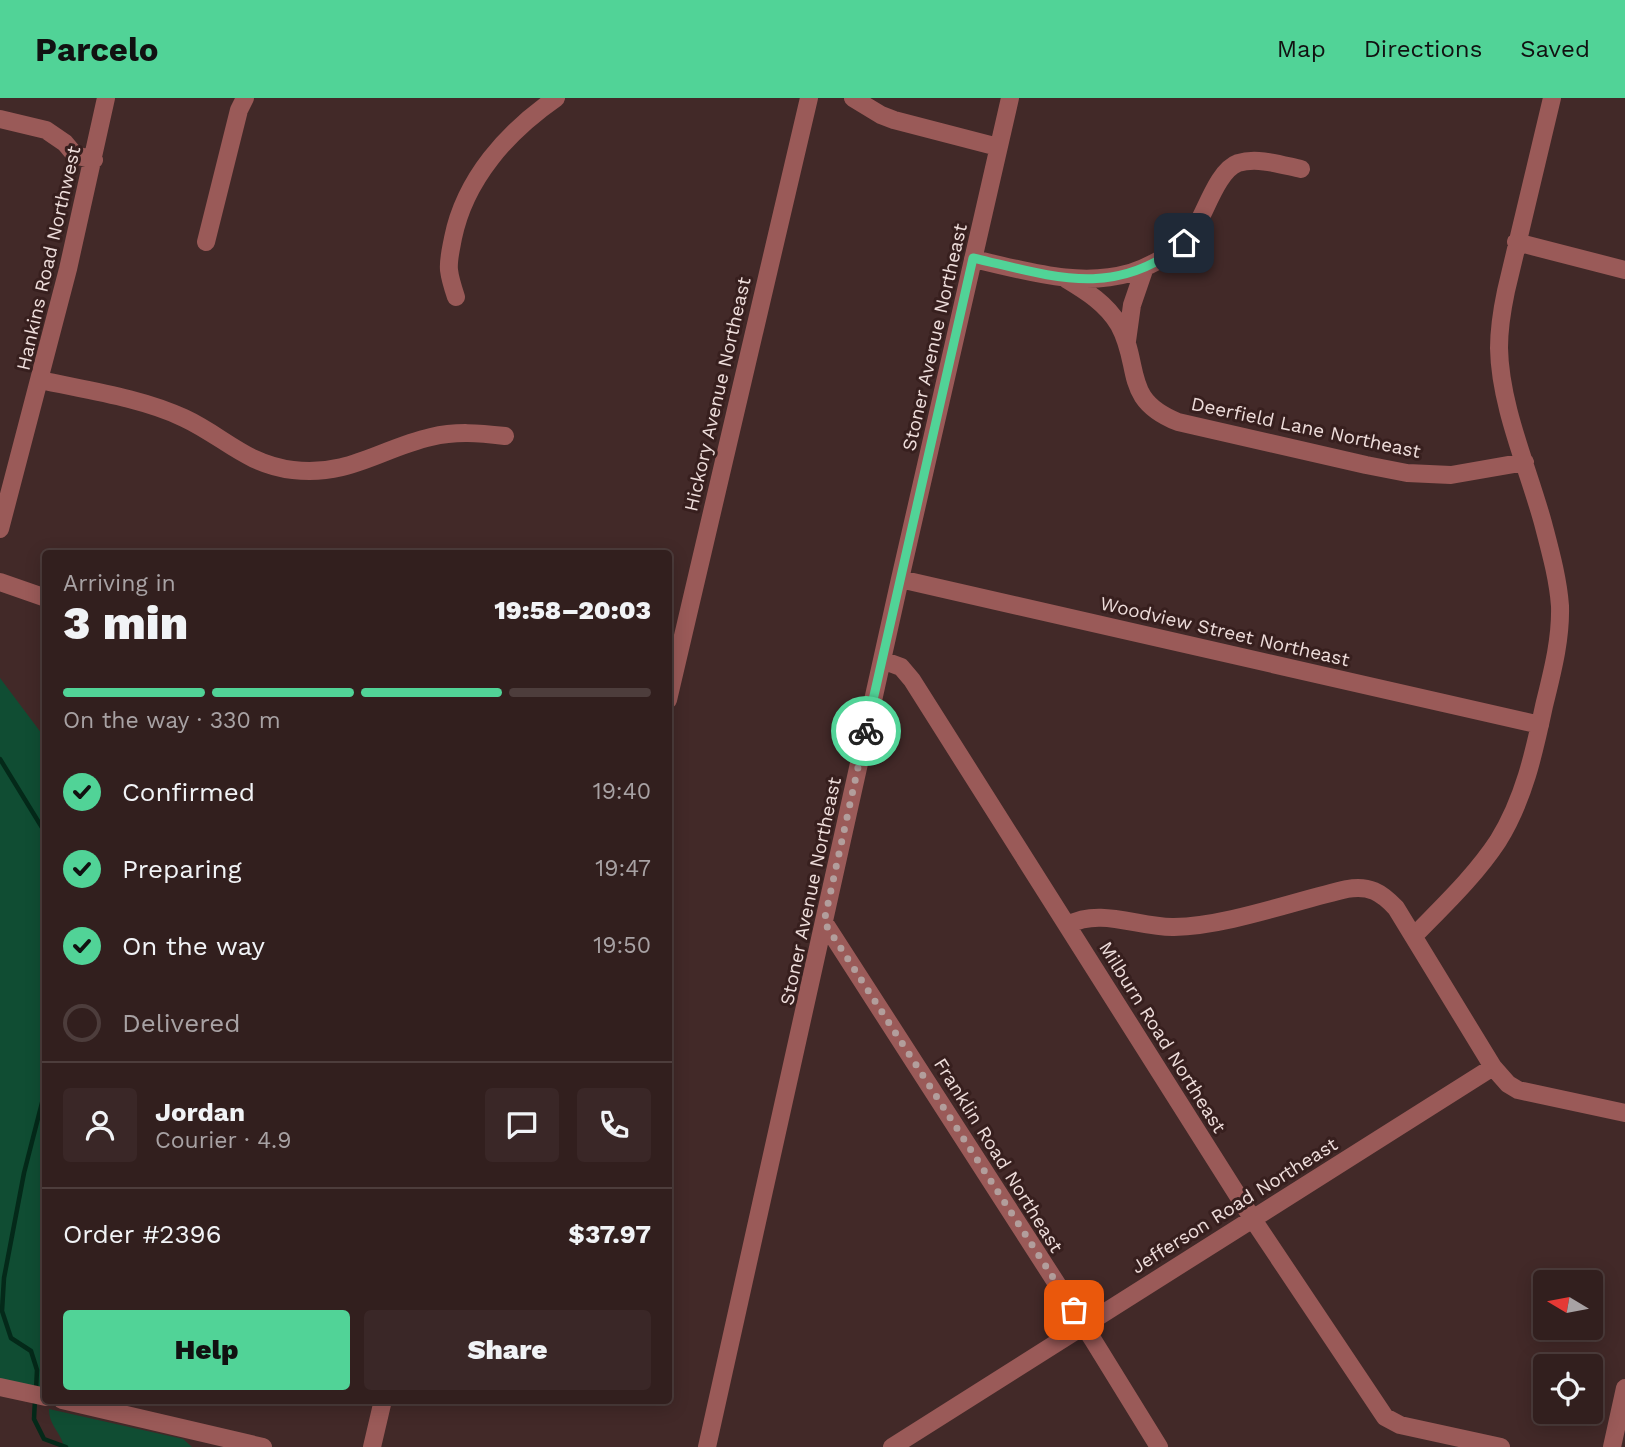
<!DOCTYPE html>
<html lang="en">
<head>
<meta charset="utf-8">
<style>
  body { margin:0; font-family:"Work Sans",sans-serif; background:#3a2727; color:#f1f3f6; height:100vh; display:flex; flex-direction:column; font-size:26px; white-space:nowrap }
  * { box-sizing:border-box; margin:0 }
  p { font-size:23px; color:#a8a2a4 }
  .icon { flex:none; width:38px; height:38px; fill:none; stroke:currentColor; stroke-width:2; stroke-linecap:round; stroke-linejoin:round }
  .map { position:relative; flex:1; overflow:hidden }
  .side { position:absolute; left:42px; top:452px; width:630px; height:854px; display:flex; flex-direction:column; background:#321f1e; border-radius:7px; box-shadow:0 4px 18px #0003,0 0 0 2px #4d3d3c }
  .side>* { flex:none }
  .needle { width:46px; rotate:280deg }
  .controls { position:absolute; left:1533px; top:1172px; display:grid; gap:14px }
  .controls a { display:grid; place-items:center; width:70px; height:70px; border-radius:7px; background:#321f1e; box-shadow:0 4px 18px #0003,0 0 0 2px #4d3d3c; font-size:35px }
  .pin { position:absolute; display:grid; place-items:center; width:60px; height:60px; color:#fff; margin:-30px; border-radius:14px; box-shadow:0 4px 10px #0006 }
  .courier { position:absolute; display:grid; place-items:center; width:70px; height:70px; margin:-35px; border:5px solid #51d397; border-radius:50%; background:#fff; color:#222; box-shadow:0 2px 9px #0007 }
  .overview em { font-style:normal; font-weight:800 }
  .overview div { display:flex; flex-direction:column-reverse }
  .overview { display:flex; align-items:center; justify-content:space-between; height:119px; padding:0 21px }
  h1 { font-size:46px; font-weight:800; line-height:52px }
  .bar { display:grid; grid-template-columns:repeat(4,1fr); gap:10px 7px; align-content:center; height:84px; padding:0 21px }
  .bar i { height:9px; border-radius:5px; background:#4d3d3c }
  .bar .on { background:#51d397 }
  .bar p { grid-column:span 4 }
  .line { display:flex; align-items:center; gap:18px; padding:0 21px; border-top:2px solid #4d3d3c }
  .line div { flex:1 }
  .round { display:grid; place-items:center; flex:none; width:74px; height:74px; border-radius:7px; background:#3a2727 }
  ol { padding:0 21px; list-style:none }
  li { display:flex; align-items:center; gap:21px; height:77px }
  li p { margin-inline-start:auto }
  li .icon { padding:7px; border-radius:50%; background:#51d397; color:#111; stroke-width:4 }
  li:last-child { color:#a8a2a4 }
  li i { width:38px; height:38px; border:4px solid #4d3d3c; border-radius:50% }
  .button { display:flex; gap:14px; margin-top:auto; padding:14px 21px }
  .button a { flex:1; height:80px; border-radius:7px; background:#51d397; color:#111; font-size:28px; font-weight:800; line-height:80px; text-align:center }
  .button a+a { background:#3a2727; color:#f1f3f6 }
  header { display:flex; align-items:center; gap:42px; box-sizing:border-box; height:98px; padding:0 35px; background:#51d397; color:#111 }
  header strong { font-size:33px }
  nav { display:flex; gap:38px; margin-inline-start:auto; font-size:24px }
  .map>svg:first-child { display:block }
</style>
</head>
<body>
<header>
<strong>Parcelo</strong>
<nav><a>Map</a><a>Directions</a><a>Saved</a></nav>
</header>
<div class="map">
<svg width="1625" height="1349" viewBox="0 0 1625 1349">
  <rect width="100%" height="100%" fill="#422928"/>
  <path fill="#104d33" d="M0,580L45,640V1291L0,1281Z
    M49,1311L183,1341L192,1349H64C61,1334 49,1328 49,1311Z"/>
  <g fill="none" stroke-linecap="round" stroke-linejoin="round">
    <path stroke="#042919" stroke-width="4.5" d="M0,661L46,736
      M36,1293L37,1272L31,1253L11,1240L2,1213L4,1180L24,1075L46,989
      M35,1301L34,1321L44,1341L66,1349"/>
    <path stroke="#9a5a58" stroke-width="18" d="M853,0L881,17L894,22L998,49
      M0,21L46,32L65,45L75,57L94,62
      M206,144L239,12L245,0
      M1516,144L1625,172
      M973,161C1025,172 1077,190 1130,175C1154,167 1181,152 1195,130C1206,113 1218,72 1238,65C1258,59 1282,67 1301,71
      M1066,181C1086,193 1107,206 1119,227C1142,269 1121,301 1178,324L1366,367L1407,375L1451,377L1525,364
      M456,199C453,190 450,181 449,172C448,162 451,151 453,140C465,81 507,34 556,0
      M1127,243L1132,207L1145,169
      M40,282C86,292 142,300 184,320C223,338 247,367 293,372C348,379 382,350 431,339C456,333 479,335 505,338
      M0,431L68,171L106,0
      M900,481L1540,627
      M0,484L46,500
      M882,562L901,569L912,582L1252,1120L1385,1319L1400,1327L1501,1349
      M668,602L809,0
      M824,824L1093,1242L1159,1349
      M1068,827C1100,809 1140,830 1174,829C1227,828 1294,803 1347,791C1369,787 1381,794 1396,810L1493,969L1508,986L1518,992L1625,1015
      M1414,838C1443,808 1475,778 1498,743C1524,701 1534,655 1544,608C1552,575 1561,542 1560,508C1558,480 1550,452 1543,425C1528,370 1500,308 1499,250C1499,231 1502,212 1506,193L1552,0
      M0,1289L46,1299
      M62,1302L263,1349
      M372,1349L383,1302
      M707,1349L900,481L1010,0
      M892,1349L1493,969
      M1612,1349L1625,1290"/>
  </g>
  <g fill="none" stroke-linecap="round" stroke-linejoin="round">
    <path stroke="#b29e9c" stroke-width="7" stroke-dasharray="0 12.6" d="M866,633L824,824L1074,1212"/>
    <path stroke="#51d397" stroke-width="9" d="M866,633L973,160C1052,178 1114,202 1184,145"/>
  </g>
  <g text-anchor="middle" stroke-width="6" stroke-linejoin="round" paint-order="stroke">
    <g font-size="19" fill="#eedddb" stroke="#371f1e">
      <text transform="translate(48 160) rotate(-77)" y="7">Hankins Road Northwest</text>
      <text transform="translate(934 239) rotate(-77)" y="7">Stoner Avenue Northeast</text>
      <text transform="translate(717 296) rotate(-77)" y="7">Hickory Avenue Northeast</text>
      <text transform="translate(1306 329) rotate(12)" y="7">Deerfield Lane Northeast</text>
      <text transform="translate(1225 533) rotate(13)" y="7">Woodview Street Northeast</text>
      <text transform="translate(810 793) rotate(-78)" y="7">Stoner Avenue Northeast</text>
      <text transform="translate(1163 939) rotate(58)" y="7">Milburn Road Northeast</text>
      <text transform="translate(999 1057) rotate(58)" y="7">Franklin Road Northeast</text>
      <text transform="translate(1234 1107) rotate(-32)" y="7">Jefferson Road Northeast</text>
    </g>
  </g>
</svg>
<div class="controls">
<a><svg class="needle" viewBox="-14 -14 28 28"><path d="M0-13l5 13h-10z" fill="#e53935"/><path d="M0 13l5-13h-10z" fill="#a8a2a4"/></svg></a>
<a><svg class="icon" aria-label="locate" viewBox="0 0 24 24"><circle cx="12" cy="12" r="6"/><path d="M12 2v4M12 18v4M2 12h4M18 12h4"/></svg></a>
</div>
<div class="pin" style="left:1074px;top:1212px;background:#ea580c"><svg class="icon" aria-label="bag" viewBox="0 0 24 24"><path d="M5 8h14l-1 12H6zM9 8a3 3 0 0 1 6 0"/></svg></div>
<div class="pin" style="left:1184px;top:145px;background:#1f2937"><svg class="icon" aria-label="home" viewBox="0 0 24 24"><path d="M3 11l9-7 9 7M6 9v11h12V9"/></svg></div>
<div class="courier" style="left:866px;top:633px"><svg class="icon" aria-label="bike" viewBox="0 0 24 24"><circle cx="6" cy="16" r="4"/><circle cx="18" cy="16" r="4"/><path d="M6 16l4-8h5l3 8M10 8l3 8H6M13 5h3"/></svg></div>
<section class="side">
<div class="overview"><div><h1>3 min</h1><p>Arriving in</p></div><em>19:58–20:03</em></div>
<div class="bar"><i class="on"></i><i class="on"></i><i class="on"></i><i></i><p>On the way · 330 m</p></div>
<ol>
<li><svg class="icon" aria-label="check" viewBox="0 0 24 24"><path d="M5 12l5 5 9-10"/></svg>Confirmed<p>19:40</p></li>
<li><svg class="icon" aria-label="check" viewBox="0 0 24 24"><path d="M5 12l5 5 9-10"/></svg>Preparing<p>19:47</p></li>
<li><svg class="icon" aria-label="check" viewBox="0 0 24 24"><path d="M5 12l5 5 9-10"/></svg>On the way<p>19:50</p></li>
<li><i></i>Delivered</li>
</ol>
<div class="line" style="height:126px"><a class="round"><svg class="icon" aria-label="person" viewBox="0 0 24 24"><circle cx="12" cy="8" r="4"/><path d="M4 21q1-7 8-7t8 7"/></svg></a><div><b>Jordan</b><p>Courier · 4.9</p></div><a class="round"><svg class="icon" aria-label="chat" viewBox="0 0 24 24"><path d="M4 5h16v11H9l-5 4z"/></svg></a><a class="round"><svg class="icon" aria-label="phone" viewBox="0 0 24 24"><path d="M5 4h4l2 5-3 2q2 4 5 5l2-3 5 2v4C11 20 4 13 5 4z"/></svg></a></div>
<div class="line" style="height:91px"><div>Order #2396</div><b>$37.97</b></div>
<div class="button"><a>Help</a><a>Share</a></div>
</section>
</div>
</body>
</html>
